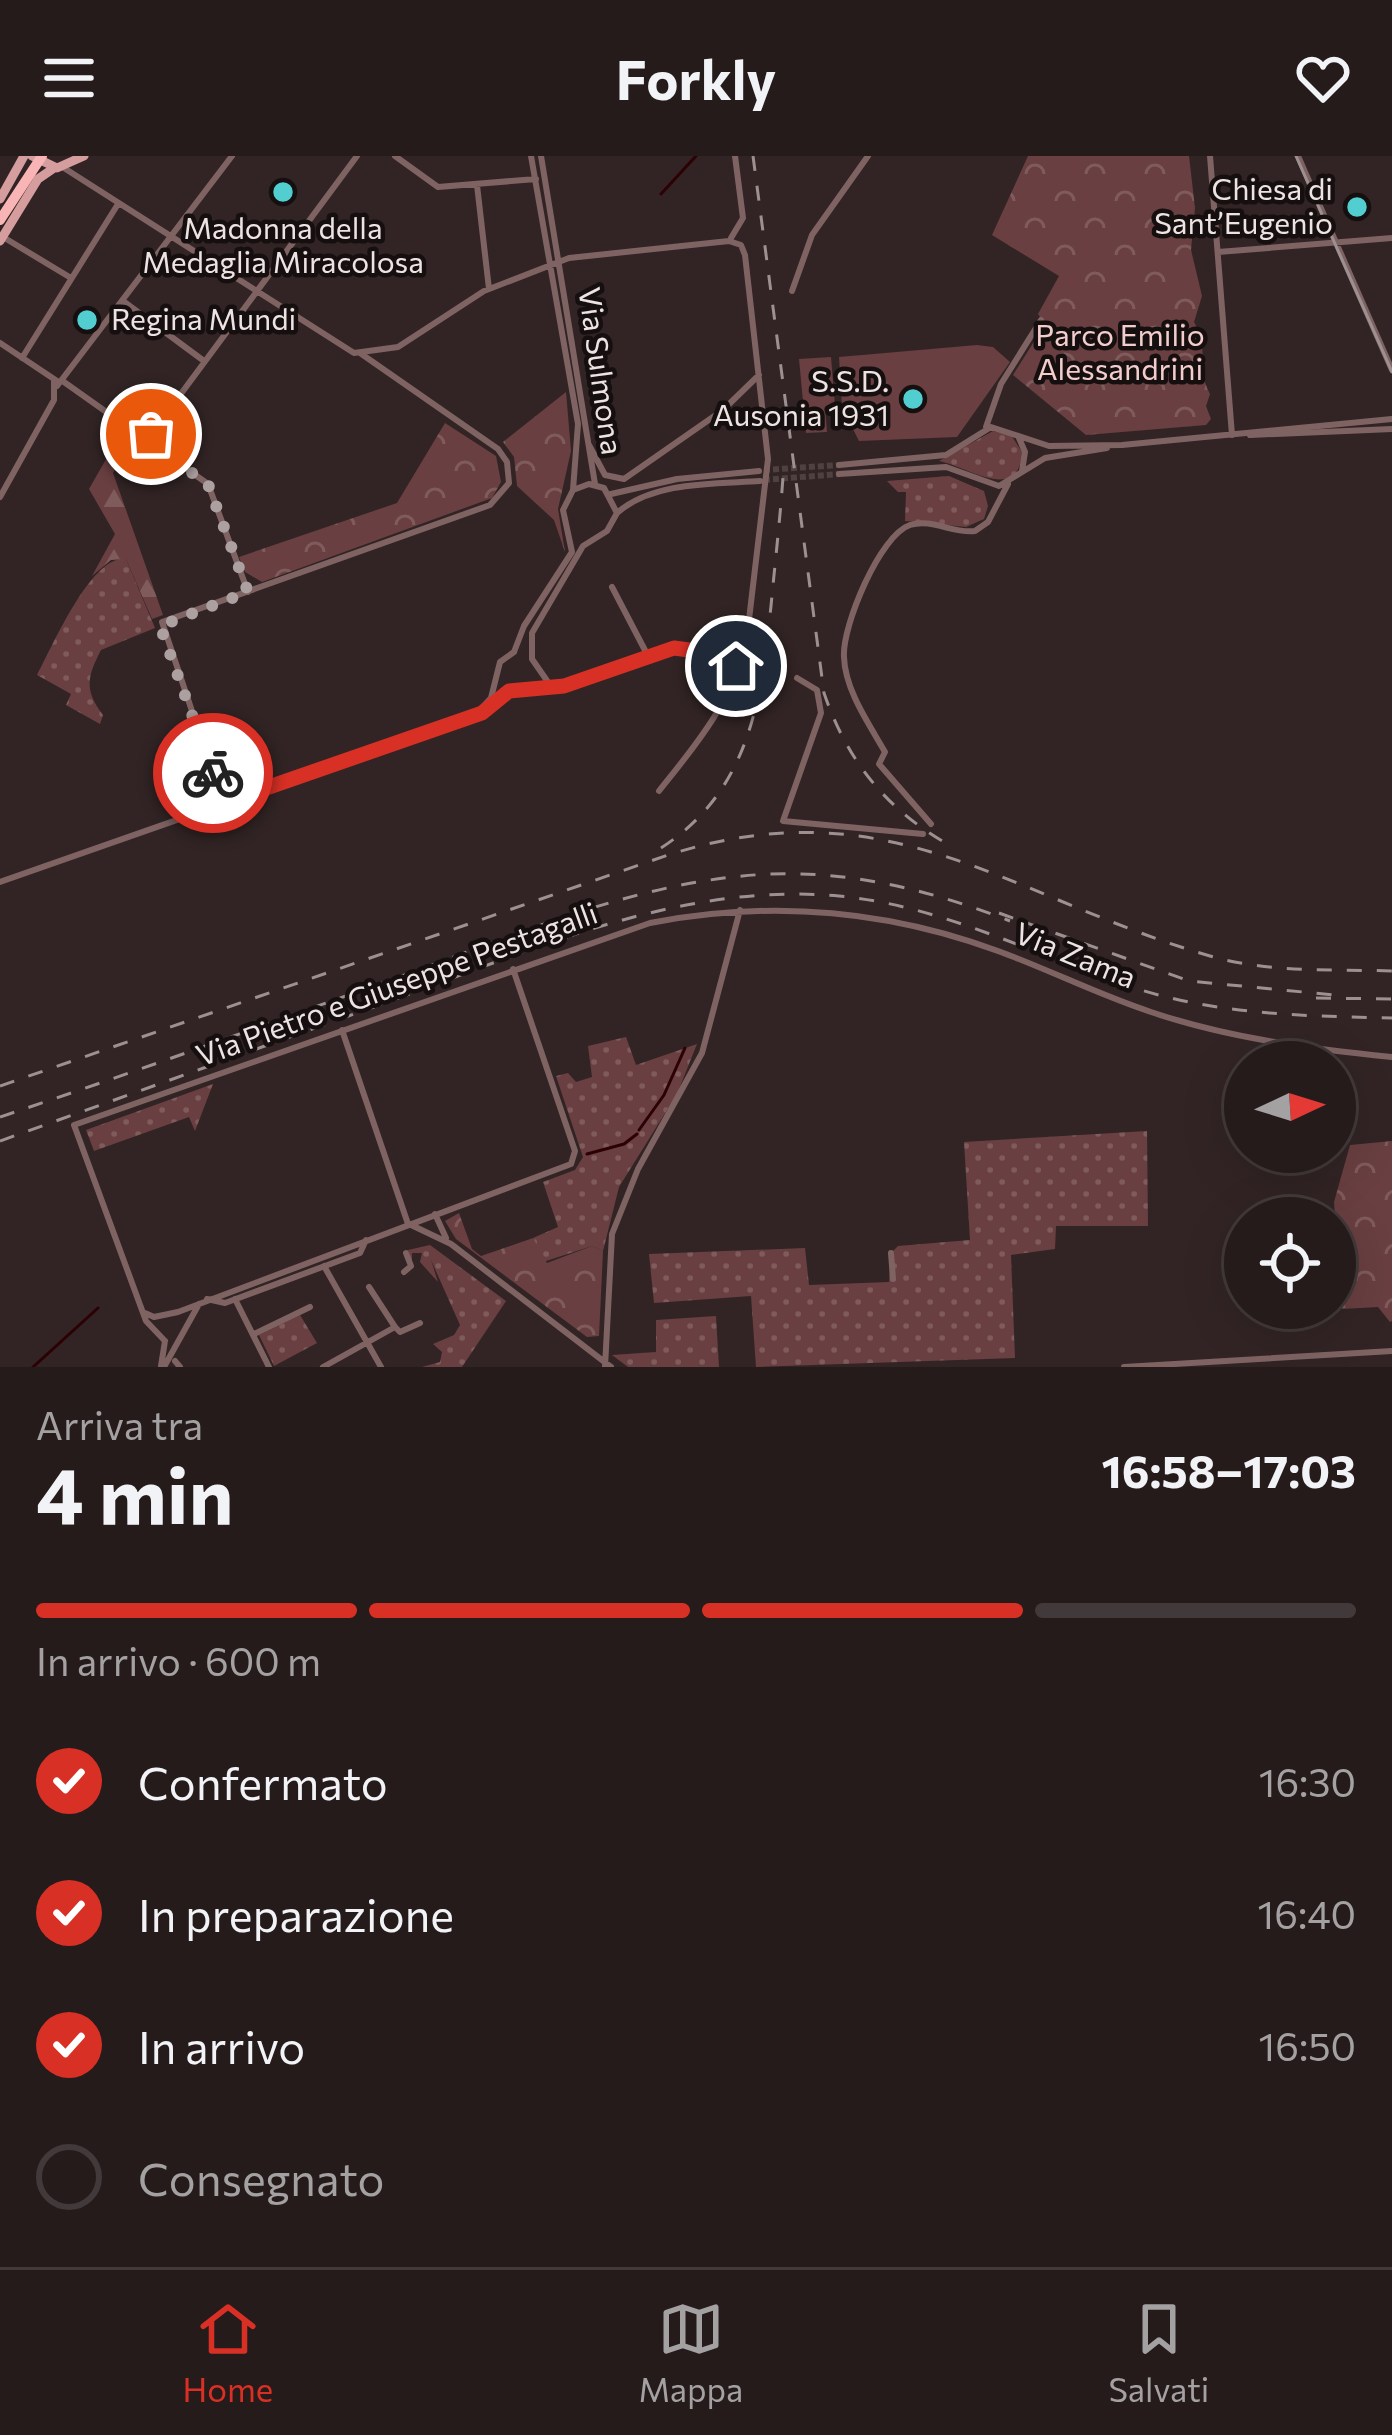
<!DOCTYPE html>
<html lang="it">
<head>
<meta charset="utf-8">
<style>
  body { margin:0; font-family:Commissioner,sans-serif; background:#322828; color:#f1f3f6; height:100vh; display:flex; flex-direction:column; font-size:45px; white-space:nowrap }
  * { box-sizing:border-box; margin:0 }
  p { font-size:39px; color:#a4a1a3 }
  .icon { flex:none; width:66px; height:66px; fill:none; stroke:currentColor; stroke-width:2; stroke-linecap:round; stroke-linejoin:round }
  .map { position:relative; height:1211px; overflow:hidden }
  .drawer { display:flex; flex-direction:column; background:#261b1b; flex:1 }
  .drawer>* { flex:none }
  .needle { width:78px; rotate:86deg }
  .controls { position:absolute; left:1224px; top:885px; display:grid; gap:24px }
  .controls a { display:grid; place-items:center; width:132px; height:132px; border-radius:50%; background:#261b1b; box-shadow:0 12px 48px #0002,0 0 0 3px #42393a; font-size:60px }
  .pin { position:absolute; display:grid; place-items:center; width:102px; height:102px; color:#fff; margin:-51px; border:6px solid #fff; border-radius:50%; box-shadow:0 3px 12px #0007 }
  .courier { position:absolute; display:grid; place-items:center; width:120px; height:120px; margin:-60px; border:9px solid #d93025; border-radius:50%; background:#fff; color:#222; box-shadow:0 3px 15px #0007 }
  .overview em { font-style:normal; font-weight:700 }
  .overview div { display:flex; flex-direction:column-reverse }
  .overview { display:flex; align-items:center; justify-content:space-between; height:204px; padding:0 36px }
  h1 { font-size:78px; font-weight:700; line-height:90px }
  .bar { display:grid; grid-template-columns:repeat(4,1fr); gap:18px 12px; align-content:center; height:144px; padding:0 36px }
  .bar i { height:15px; border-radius:9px; background:#42393a }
  .bar .on { background:#d93025 }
  .bar p { grid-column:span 4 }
  ol { padding:0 36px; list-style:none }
  li { display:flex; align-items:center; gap:36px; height:132px }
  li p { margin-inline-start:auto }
  li .icon { padding:12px; border-radius:50%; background:#d93025; color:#fff; stroke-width:4 }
  li:last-child { color:#a4a1a3 }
  li i { width:66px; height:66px; border:6px solid #42393a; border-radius:50% }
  header { display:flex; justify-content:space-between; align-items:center; height:156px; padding:0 36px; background:#261b1b; font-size:54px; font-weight:700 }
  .tab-bar { display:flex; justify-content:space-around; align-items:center; height:168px; border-top:3px solid #42393a; background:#261b1b; font-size:33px; color:#a4a1a3 }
  .tab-bar a { display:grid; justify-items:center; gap:6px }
  .tab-bar .on { color:#d93025 }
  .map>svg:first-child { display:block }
</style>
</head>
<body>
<header><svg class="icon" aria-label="menu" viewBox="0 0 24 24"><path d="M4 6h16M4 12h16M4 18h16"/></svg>Forkly<svg class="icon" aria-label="heart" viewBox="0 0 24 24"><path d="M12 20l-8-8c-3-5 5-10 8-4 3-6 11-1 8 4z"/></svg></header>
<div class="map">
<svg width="1392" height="1211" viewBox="0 0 1392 1211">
  <defs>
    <pattern id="grass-dots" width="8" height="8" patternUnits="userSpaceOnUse" patternTransform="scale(3)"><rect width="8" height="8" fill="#693f41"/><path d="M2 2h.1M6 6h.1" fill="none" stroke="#7f5b5c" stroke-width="1.8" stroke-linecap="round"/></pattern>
    <pattern id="forest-firs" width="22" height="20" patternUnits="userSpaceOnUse" patternTransform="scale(3)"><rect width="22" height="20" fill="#693f41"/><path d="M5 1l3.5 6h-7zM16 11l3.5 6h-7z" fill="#7f5b5c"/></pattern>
    <pattern id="park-crowns" width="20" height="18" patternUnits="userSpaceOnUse" patternTransform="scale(3)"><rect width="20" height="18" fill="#693f41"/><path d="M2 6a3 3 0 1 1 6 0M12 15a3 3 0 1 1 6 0" fill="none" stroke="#7f5b5c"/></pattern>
  </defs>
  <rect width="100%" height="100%" fill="#322424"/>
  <path fill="url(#grass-dots)" d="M993,275L1011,279L1022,296C1019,349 967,310 939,305Z
    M949,320L984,335L988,350L984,363L966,371L905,365L906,336H898L887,325Z
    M126,403L155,472L101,494C87,521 84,534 103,559L100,568L66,549L71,538L37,519C53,490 91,399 126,403Z
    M626,881L636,909L697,888L677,938L619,1031L603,1095L592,1090L543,1106L533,1082L558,1071L543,1026L575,1014L583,1001L556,920L568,917L576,926L592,921L588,890Z
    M213,928L195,975L189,961L94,995L86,974Z
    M1147,975L1148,1070H1056L1055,1093L1011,1099L1015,1202L756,1211L751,1140L654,1147L649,1098L805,1092L809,1129L889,1126L891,1097L898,1090L970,1084L964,986Z
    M430,1089L506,1145L462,1211H422L440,1206L442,1196L433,1188L454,1179L460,1169L431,1104L438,1126L420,1106L422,1097H412V1107L408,1094Z
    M300,1159L317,1187L274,1210L259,1179Z
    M716,1160L719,1211H628L612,1199L656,1196V1164Z"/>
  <path fill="url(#forest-firs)" d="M121,277L131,284L113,317L163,459L152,463L126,403L111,404L92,420L115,378L89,333Z"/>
  <path fill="url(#park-crowns)" d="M1028,0H1189L1195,52L1191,94L1202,140L1194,166C1210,192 1196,213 1210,238L1206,250L1211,263L1206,269L1086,279L1013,219L1045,168L1038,158L1059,120L992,79Z
    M566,236L571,295L558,353L565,396L554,364L517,330L514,301L503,286Z
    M445,267L496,300L501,326L492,342L262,426L245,416L239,401L397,347Z
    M1392,985V1165L1390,1166L1378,1151L1342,1153L1334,1046L1350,989Z
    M459,1057L472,1093L481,1100L533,1082L547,1107L592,1090L603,1095L599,1180L587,1181L456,1083L445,1065Z"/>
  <path fill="#693f41" d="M977,189L993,191L1010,206L957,281L859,285L842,251L839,201Z
    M831,201L835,250L825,251L827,276L806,277L799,203Z"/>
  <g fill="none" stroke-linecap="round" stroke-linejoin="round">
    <path stroke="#2d0005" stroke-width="3" d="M661,38L696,0
      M639,974L664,939L685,892
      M587,998L624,988L637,978
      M33,1211L98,1152"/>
    <path stroke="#4e4141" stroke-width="6" stroke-dasharray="6 3" stroke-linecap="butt" d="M764,314L839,309
      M764,324L839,318"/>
    <path stroke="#7f6363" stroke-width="6" d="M395,0L438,31L536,23
      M541,0L595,328
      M1210,0L1232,279
      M1298,0L1392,214
      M64,12L354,197L398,191L484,135L569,102L729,85
      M477,29L489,133
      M3,81L71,122
      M731,82L743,62L735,0
      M729,85L741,89L745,99L768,303L746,489L735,500
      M1218,96L1392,82
      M792,135L812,79L868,0
      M123,145L204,205
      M0,187L57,225
      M22,202L118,48
      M64,226L208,328L248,436
      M57,230L232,0
      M986,271L1001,228L1041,164
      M1250,279L1392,273
      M1019,282L1025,296L1022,315
      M146,285L357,0
      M589,289L605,319L624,323L723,254L759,219
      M839,309L946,299L991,271L1049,290L1122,289L1392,263
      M839,318L946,311L999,330L1045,302L1107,292
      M611,338L677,323L759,315
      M0,341L54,244V224
      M617,357C653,325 715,328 760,325
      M612,431L648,500
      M514,496L524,470L572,396L563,354L573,334L578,268L531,0
      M797,522L817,534L821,557L783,665L923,678
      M550,529L532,503V477L583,390L607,375L617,357L604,332L589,328L573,334
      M478,556L491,542L500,506L514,496
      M659,635C681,607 743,535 735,500
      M223,647L162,466L490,349L509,327L507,306L498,293L360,197
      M931,668L879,608L885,596C869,568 845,534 844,501C842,470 880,379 910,369C932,362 953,378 975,375L988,366L1008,328
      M0,726L482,557L509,535L564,529L667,493L735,500
      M342,874L408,1068
      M435,1058L446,1082
      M409,1068L451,1088L611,1211
      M891,1097L893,1123
      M324,1110L381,1211
      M404,1116L411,1110L406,1097
      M369,1131L395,1171
      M207,1143L225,1147L360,1097L366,1084
      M235,1143L269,1211
      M145,1157L154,1161L178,1156L571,1008L575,995L513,813
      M254,1178L310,1151
      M165,1185L146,1165L74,969L650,767C769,744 884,753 998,795C1050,814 1099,839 1151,856C1228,882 1311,893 1392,901
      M175,1205L180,1211
      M161,1210L165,1185
      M164,1211L199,1148
      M323,1211L395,1171L400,1176L420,1167
      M605,1211L612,1078L638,1013L702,897L740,754
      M1124,1211L1392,1195"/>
    <path stroke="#d69d9e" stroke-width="9" d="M32,0L57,12L84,0
      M0,43L24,0
      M0,85L38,23L54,12"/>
    <path stroke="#9d9090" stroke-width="3" d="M1296,0L1392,216"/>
    <path stroke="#9d9090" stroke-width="3" stroke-dasharray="15 15" stroke-linecap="butt" d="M753,0L824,537C846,602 884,651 944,686
      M661,692C749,635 761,546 771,450C775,407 780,364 783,321
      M999,757L1189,825L1334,839
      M1316,842L1392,843
      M0,930L668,699C891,628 1010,742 1210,800C1269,817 1331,813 1392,815
      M0,961C141,914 281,863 421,813C533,772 649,723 771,718C854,715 933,735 1010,765
      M0,985C131,938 262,891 393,844C538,792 681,726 839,740C946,750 1039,802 1141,834C1223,859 1307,860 1392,862"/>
    <path stroke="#f9b4b5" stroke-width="10" d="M0,64L42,0"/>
  </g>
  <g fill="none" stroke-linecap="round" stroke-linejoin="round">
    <path stroke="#aca0a0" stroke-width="12" stroke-dasharray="0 21.6" d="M151,278L146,285L208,328L248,436L160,470L213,617"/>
    <path stroke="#d93025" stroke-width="15" d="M213,617L223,647L482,557L509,535L564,530L674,492L734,500L736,510"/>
  </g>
  <g fill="#52cdd0" stroke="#150f0f" stroke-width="4.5">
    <circle cx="283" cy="36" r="12"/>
    <circle cx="1357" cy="51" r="12"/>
    <circle cx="87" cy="164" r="12"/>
    <circle cx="913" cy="243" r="12"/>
  </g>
  <g text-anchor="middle" stroke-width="9" stroke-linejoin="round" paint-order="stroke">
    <g font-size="30" fill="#eee3e3" stroke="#150f0f" text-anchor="end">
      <text x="1333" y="44">Chiesa di<tspan x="1333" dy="34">Sant’Eugenio</tspan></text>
      <text x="283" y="83" text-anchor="middle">Madonna della<tspan x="283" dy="34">Medaglia Miracolosa</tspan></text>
      <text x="111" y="174" text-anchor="start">Regina Mundi</text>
      <text x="889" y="236">S.S.D.<tspan x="889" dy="34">Ausonia 1931</tspan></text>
    </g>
    <g font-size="30" fill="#f3cccc" stroke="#150f0f">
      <text x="1120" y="190">Parco Emilio<tspan x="1120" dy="34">Alessandrini</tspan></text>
    </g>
    <g font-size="30" fill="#eee3e3" stroke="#150f0f">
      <text transform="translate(600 215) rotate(82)" y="10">Via Sulmona</text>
      <text transform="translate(1075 800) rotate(22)" y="10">Via Zama</text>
      <text transform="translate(397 829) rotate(-20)" y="10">Via Pietro e Giuseppe Pestagalli</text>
    </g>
  </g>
</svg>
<div class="controls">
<a><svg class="needle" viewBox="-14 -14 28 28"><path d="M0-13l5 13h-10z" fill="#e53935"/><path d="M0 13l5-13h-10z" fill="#a4a1a3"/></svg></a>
<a><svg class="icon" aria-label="locate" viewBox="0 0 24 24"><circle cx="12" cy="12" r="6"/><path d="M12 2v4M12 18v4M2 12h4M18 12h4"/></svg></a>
</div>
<div class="pin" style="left:151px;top:278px;background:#ea580c"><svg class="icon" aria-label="bag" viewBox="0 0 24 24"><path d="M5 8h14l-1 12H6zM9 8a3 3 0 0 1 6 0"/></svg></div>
<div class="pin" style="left:736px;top:510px;background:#1f2937"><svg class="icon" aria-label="home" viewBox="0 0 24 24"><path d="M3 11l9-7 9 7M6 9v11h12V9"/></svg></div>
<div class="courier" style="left:213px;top:617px"><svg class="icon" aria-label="bike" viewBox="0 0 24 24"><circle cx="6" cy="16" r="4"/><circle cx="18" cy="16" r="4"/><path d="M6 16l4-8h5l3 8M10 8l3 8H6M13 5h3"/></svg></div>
</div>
<section class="drawer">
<div class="overview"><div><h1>4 min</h1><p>Arriva tra</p></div><em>16:58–17:03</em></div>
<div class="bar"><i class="on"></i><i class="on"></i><i class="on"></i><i></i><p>In arrivo · 600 m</p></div>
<ol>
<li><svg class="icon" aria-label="check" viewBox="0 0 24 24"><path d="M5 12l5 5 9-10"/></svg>Confermato<p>16:30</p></li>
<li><svg class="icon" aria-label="check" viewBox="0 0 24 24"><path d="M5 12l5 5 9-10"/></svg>In preparazione<p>16:40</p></li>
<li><svg class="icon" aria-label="check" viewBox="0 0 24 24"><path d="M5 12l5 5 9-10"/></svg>In arrivo<p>16:50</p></li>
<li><i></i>Consegnato</li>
</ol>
</section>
<nav class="tab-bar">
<a class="on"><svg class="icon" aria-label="home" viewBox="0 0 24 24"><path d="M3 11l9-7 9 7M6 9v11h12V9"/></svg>Home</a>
<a><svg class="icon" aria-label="map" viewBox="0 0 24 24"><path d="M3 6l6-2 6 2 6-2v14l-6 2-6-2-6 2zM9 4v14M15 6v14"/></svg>Mappa</a>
<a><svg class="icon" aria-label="saved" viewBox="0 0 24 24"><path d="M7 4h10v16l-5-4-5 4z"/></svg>Salvati</a>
</nav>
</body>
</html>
